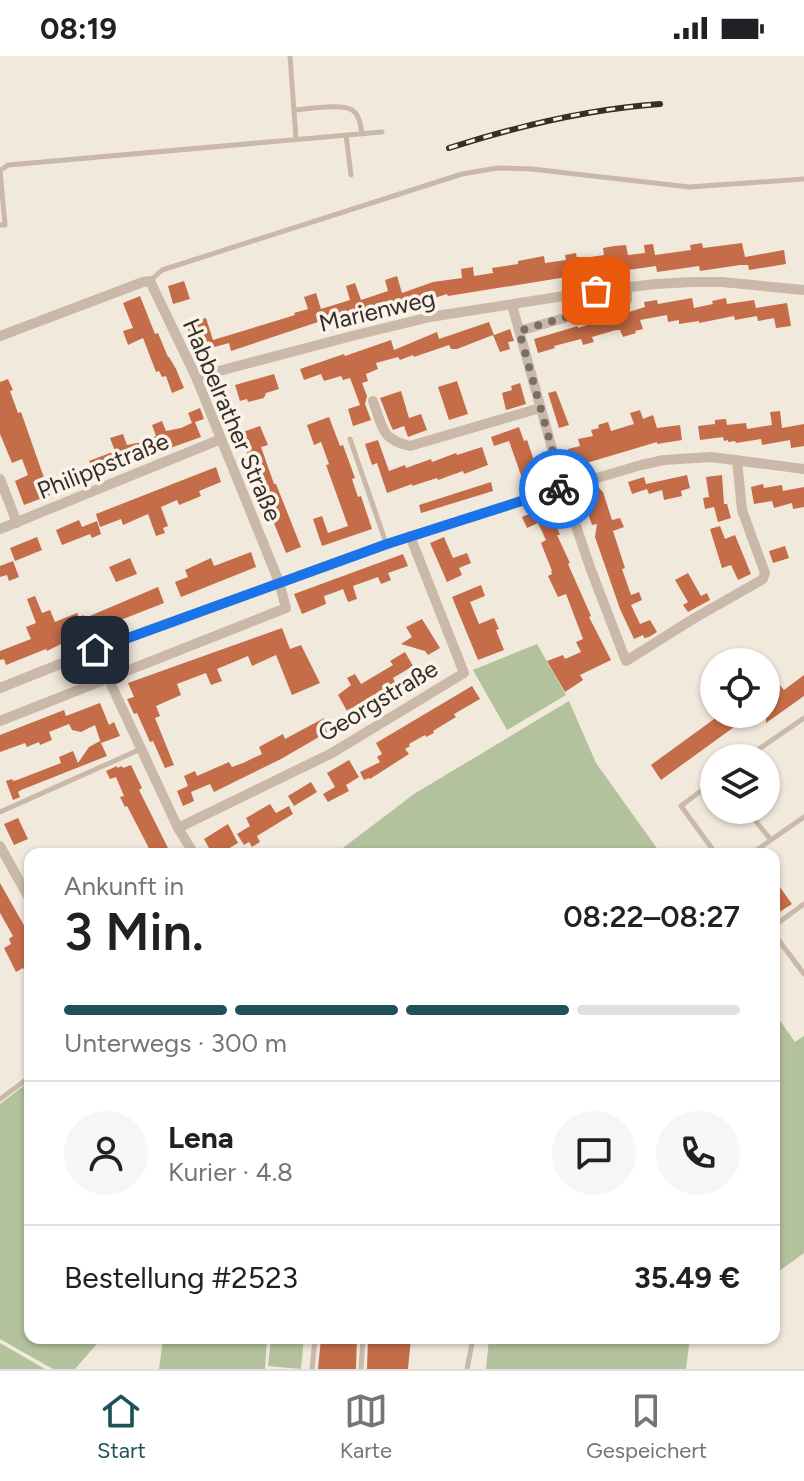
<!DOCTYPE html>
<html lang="de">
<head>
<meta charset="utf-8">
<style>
  body { margin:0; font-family:Figtree,sans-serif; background:#f6f6f6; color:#202124; height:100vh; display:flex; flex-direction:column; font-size:30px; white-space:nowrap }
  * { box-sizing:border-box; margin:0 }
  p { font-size:26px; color:#757577 }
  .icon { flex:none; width:44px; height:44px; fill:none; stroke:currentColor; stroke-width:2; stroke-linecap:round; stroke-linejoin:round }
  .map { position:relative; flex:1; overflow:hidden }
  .panel { position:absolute; left:24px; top:792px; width:756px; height:496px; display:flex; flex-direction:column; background:#fff; border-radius:16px; box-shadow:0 2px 6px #0004 }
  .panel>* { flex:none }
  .buttons { position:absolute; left:700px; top:592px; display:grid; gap:16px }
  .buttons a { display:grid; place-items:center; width:80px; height:80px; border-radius:50%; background:#fff; box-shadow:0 2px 6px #0004; font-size:40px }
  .pin { position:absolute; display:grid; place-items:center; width:68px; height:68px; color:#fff; margin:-34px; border-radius:16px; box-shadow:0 4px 12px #0006 }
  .courier { position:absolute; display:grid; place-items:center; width:80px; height:80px; margin:-40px; border:6px solid #1a73e8; border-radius:50%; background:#fff; color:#222; box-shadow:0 2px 10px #0007 }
  .summary em { font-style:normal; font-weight:600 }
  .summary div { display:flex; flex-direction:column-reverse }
  .summary { display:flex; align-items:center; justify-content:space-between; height:136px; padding:0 40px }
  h1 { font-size:52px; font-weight:600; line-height:60px }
  .bar { display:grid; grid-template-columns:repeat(4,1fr); gap:12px 8px; align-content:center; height:96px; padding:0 40px }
  .bar i { height:10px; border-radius:6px; background:#e0e0e0 }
  .bar .active { background:#1e5258 }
  .bar p { grid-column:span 4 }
  .line { display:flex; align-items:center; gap:20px; padding:0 40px; border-top:2px solid #e0e0e0 }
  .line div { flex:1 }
  .round { display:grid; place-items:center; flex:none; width:84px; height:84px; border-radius:42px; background:#f6f6f6 }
  .status { display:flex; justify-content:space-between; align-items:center; height:56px; padding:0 40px; background:#fff; direction:ltr }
  .status svg { height:22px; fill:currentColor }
  .dock { display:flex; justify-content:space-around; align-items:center; height:112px; border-top:2px solid #e0e0e0; background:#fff; font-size:22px; color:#757577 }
  .dock a { display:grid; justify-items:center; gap:4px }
  .dock .active { color:#1e5258 }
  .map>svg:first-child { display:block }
</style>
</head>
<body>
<div class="status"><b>08:19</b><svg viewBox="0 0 49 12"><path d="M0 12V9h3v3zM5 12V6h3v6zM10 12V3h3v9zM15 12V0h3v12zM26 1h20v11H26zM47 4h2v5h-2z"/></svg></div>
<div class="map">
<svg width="804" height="1313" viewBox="0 0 804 1313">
  <rect width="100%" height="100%" fill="#f2e9dd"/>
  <path fill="#b3c19d" d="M537,588L566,639L507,674L473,614Z
    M569,645L596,707L661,798H335L414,738Z
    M774,956L795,986L804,980V1197L774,1219Z
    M30,1025V1282H102L75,1313H53L0,1283V1048Z
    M163,1282H267L265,1313H159Z
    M271,1282H304L301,1313L268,1310Z
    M489,1282H690L686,1313H486Z
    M0,1287L45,1313H0Z"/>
  <path fill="#c56c48" d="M702,187L703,192L742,187L745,201L784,194L786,208L749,214L748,209H740L700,215L699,210L657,216L656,210L579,221V219L448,240L447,238L409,250L408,246L367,258L366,255L325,268L324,264L231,295L229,287L211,292L209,285L204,287L201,278L191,281L186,268L206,262L213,284L295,259L294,257L308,253L304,241L316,237L321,253L350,244L346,230L355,227L361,244L388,235L385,224L397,220L402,237L433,226L462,222L461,213L473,211L474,220L493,217L492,212L518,208V205L544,200L545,207L566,204L565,199L576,197L577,203L604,199L603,192L614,190L626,189L628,199L645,197L644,189L653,188L655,199L691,194L690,189Z
    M184,225L190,243L173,248L168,230Z
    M140,240L155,278L158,277L168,301H169L176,313L184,332L172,337L166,320L162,321L159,315L156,316L143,282L128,289L123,275L133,272L123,247Z
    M692,242L694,252L713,248L712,245L726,242L727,248L754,244L756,252L787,247L791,270L776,272L774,262L758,265L757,260L735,264L734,260L699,267V265L679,268V264L668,266L667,259L640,264L643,273L635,275L636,277L623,281L620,274H616L592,281L594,286L583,289L581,283L554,290L555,292L538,297L534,283L578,270V272L645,251L644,246L657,244L658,248Z
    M489,266L494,279L510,273L514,285L508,286L510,293L500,296L493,279L457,293H451L449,289L414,301L413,299L400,304L398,301L376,307L378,313L366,318L368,325L362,327L367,340L365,348L371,364L353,370L348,353L360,349L350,322L343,324L341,320L324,325L321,318L304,324L300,313L344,298L345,300L391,284L394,294L437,276L439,283Z
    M274,318L279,333L266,337L264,342L248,346L247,343L240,345L235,329Z
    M8,323L13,334L10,335L18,357L21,356L50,439L24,449L15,425L28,419L22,403L12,407L0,378V326Z
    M457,325L468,358L449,364L438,331Z
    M520,327L526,348L506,354L502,337L512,334L511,330Z
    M401,335L409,362L421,358L427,374L408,381L404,370L393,374L391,370L380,342Z
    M556,335L569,369L559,372L548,337Z
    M200,352L204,363L195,366L201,381L134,405L133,403L97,418L95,413L93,414L89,405L115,395L110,382L123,378L127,389L142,386L156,380L152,369L162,365L166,375L181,372L192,367L188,357Z
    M640,354L643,363L653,359L657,372L680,369L682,384L657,388V386L573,411L568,393L580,390L578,383L593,380L591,374L599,372L598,369L608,366L611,375L634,368L630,357Z
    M780,355L782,372L804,368V390L791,392L790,384L762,389L761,383L736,387L735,385L728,386V384L724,385L723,381L700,384L698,370L715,368V364L726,363L727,369L746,367L747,373L772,369L770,356Z
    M329,361L340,390L343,389L355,422L352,423L358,441L361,440L372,473L322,490L313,463L322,460L328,477L348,470L326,409L329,408L321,386L314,389L307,369Z
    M260,370L268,389L261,391L274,428H276L301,491L286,497L259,430L240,377Z
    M519,371L524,385L527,384L539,419L523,425L509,385L494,390L491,381Z
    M378,384L389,415L405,409L406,412L431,403L432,406L456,397L457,399L482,391L488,409L464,418L463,415L438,424L437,422L412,430V428L387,437L377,407L372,409L365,388Z
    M216,411L221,426L199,435L201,440L189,445L179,449L177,444L161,451L168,470L163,472L165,477L156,480L148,458L123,469L121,463L100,471L96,458Z
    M687,419L690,432L681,435L682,440L664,444L662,434L649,438L647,433L632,438L628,426L644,421L646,428Z
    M722,419L724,448H727L731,462L718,466L714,451L705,453L703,442L709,441L706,421Z
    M491,426L493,435L421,457L419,449Z
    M763,428L764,432L782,429L783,435L804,431V451L793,453L792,447L774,452L772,445L754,448L751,431Z
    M597,430L603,436L612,464L620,462L624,471L613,475L625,512L622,513L631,539L639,536L642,544L631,549L640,568L650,564L657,576L649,581L644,582L643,579L634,583L620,553L595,481L597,468L592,469L583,443L595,439L592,432Z
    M550,449L558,465L555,466L560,479H557L570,507L568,508L591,560L589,561L611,604L580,619L583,624L565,636L547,605L563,599L565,603L581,596L576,586L583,583L566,538L558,541L548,520L552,518L551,515H552L541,487L546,484L538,467L527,472L522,461Z
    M79,464L82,471L97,465L101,478L92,482L90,478L62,489L56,474Z
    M720,470L725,483L735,479L751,518L738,524L731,509L722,512L710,473Z
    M37,481L42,494L15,505L10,492Z
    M444,481L453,502L467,497L471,507L459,512L462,519L447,526L430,487Z
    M785,490L789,502L773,507L769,495Z
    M251,496L256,511L181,541L175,526L188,521L185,514L211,502L214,510Z
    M403,498L408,510L388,517L391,524L381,528L378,521L353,530L357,543L348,546L343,533L333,537L324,540L326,548L302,558L294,538Z
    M130,502L137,518L116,526L109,511Z
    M13,505L19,521L9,525L7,519L0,521V510Z
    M688,517L701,540L707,537L710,544L688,556L683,549L688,546L675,524Z
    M481,529L485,540L470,546L479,568L494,562L499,573L496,574L504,594L478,604L452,541Z
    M158,531L164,547L95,574L93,569L67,579L69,584L47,595L46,593L6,609L4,603L0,604V595L31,583L26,571L36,567L27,543L35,540L42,557L50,554L55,566L77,557L79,561L84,559L85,562Z
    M422,563L440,592L428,599L425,595L401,588L412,581L406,571Z
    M282,572L290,593L301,589L320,627L292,639L276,599L252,610L248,600L217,613L222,625L211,629L206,617L177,628L181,639L156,650L160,660L155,662L174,709L165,712L153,685L150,686L137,657L134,658L127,643L134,641L128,627Z
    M405,596L413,610L393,622L395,626L347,655L338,639L351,629L347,622L355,618L361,628L393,609L390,605Z
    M804,619V640L766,667V637L779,628L784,634Z
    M472,630L480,643L454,658L456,661L433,675L434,677L426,681L425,679L409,688L410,690L405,693L409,698L370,723L369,722L364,724L360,716L380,706L377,701L382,698L376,687Z
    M100,647L109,669L114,666L120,680L101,687L95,669L81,676L72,674L69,668L49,676L52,684L40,689L39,686L27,691L25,687L0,696V679L64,654L66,660Z
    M721,658H752L661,724L651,709Z
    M324,662L331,674L281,703L214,736L210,728L191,736L194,745L183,750L177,735L188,730L184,720L195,715L197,720L229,706L232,711L243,707L262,698L259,691L283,678L285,683Z
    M100,685L107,700L21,734L18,736L20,741L13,744L6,725L12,723L13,725L17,724L61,707L59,701L73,695L78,707L89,691Z
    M349,704L359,721L346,729L349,735L328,746L323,738L335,731L327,717Z
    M131,709L142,732L139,734L171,798H152L127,750L125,751L120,741L124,740L116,721L110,723L106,715L117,710V712L122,710L123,712Z
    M311,726L317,736L294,750L288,740Z
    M270,748L276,757L289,750L293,758L257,780L260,786L252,791L249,786L244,789L237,778L250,770L246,762Z
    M18,762L28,783L14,789L4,768Z
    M228,768L238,787L219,798H202L209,792L204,783Z
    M774,823L792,848L778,857L774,851Z
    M0,827L30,880V923L23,912L16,916L4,892L11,888L9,883L13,880L0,857Z
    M321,1282H357L356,1313H318Z
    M368,1282H411L408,1313H367Z"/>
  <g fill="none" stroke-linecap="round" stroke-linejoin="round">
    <path stroke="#cab9a9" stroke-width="5" d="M290,0L296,83
      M294,54C307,53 342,47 352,54C360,59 360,69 362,77
      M346,79L351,119
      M0,114L5,169H0
      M1,114L8,109L382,76
      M150,225L162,214L462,118L497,112L532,113L689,131L804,123
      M350,383L386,487
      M746,702L804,662
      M714,725L681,750L716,798
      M755,754L754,763L771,784
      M0,756L141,693
      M751,798L804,761
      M774,870L804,848
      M774,878L804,918
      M0,1043L30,1021
      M312,1313L315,1282
      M361,1313L363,1282
      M467,1313L473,1282"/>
    <path stroke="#cab9a9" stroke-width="10" d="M512,249L563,432L591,514L626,605L693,563L763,523L765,517L742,454L737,404
      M519,275L627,244V231
      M0,280L143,226L150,225L196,321L279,526L286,552L0,665
      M196,321L352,280L430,261L596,235L656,228L691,226H722L804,234
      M373,345C383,371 380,383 410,390L540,352
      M0,423L17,467
      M0,473L221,383
      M95,594L178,772L194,798
      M0,632L95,594L387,488L563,432L641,409L664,404L711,401L804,413
      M178,772L332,697L464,617L410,480
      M0,790L30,844"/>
    <defs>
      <path id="rail" d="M449,92C518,70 588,53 660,48"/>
    </defs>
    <use href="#rail" stroke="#372e29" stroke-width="6"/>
    <use href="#rail" stroke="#faf3e9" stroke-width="3" stroke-dasharray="9" stroke-linecap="butt"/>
  </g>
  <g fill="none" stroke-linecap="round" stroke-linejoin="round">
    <path stroke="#786f68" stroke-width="8" stroke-dasharray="0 14.4" d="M559,433L563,432L519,275L573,259L569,240L596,235"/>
    <path stroke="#1a73e8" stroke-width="10" d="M95,594L387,488L559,433"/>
  </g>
  <g text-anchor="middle" stroke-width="7" stroke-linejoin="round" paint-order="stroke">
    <g font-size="24" fill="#372e29" stroke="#faf3e9">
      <text transform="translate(377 255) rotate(-13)" y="8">Marienweg</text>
      <text transform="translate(232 364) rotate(67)" y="8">Habbelrather Straße</text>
      <text transform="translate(103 410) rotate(-22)" y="8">Philippstraße</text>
      <text transform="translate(378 645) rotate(-31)" y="8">Georgstraße</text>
    </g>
  </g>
</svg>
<div class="buttons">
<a><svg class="icon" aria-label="locate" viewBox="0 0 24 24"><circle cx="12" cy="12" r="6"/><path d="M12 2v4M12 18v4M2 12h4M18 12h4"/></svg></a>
<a><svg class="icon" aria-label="layers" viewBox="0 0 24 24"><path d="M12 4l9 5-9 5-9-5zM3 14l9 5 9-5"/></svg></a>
</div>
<div class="pin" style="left:596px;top:235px;background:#ea580c"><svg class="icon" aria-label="bag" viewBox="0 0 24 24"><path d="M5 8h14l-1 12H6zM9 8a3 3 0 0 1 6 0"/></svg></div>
<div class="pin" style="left:95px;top:594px;background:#1f2937"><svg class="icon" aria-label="home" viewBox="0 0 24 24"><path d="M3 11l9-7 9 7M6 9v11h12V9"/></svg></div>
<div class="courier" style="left:559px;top:433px"><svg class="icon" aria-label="bike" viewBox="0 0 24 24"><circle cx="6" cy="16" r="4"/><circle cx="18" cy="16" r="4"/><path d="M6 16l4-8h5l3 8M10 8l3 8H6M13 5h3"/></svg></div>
<section class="panel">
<div class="summary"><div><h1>3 Min.</h1><p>Ankunft in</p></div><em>08:22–08:27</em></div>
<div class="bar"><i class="active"></i><i class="active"></i><i class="active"></i><i></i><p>Unterwegs · 300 m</p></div>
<div class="line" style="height:144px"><a class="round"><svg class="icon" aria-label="person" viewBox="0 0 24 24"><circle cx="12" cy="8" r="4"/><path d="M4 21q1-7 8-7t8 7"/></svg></a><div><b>Lena</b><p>Kurier · 4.8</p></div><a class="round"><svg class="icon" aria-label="chat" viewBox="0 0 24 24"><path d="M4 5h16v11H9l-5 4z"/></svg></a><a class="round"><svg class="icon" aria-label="phone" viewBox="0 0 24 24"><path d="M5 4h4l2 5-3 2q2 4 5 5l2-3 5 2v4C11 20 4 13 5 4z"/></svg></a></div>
<div class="line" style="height:104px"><div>Bestellung #2523</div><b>35.49 €</b></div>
</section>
</div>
<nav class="dock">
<a class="active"><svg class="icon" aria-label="home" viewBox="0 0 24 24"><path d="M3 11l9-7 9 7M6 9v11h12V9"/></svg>Start</a>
<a><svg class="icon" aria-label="map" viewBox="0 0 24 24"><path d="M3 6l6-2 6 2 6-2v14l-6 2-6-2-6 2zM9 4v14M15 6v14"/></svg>Karte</a>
<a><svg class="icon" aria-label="saved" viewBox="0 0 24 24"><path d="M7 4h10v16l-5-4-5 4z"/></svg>Gespeichert</a>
</nav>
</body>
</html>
